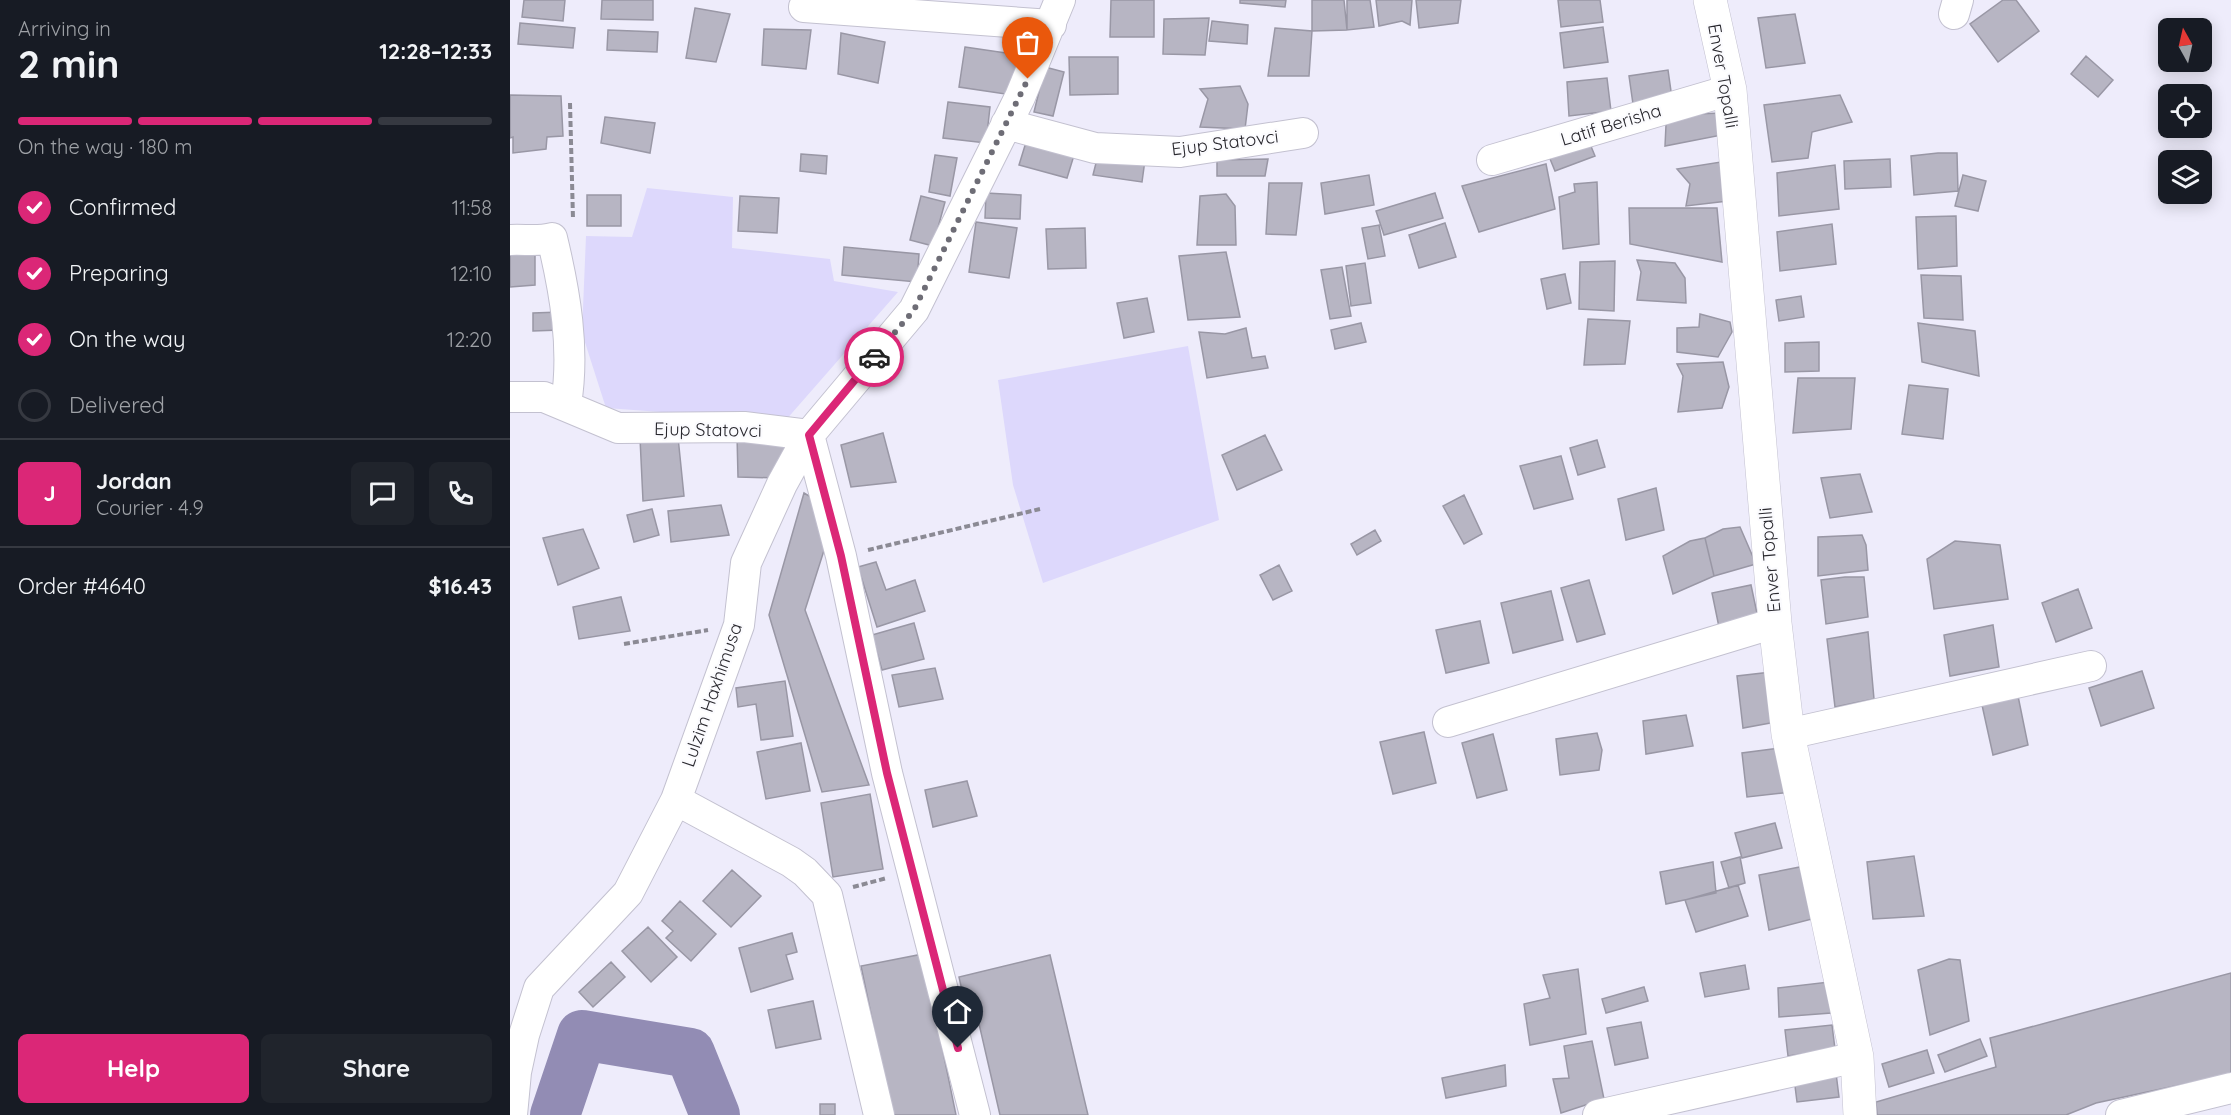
<!DOCTYPE html>
<html lang="en">
<head>
<meta charset="utf-8">
<style>
  body { margin:0; font-family:Quicksand,sans-serif; background:#20242c; color:#f1f3f6; height:100vh; display:flex; flex-direction:column; font-size:22px; white-space:nowrap }
  * { box-sizing:border-box; margin:0 }
  p { font-size:20px; color:#9ea1a6 }
  .icon { flex:none; width:33px; height:33px; fill:none; stroke:currentColor; stroke-width:2; stroke-linecap:round; stroke-linejoin:round }
  .map { position:relative; flex:1; overflow:hidden }
  .panel { display:flex; flex-direction:column; background:#171b24; width:510px }
  .panel>* { flex:none }
  .needle { width:39px; rotate:352deg }
  .buttons { position:absolute; left:1648px; top:18px; display:grid; gap:12px }
  .buttons a { display:grid; place-items:center; width:54px; height:54px; border-radius:9px; background:#171b24; box-shadow:0 3px 15px #0003; font-size:30px }
  .pin { position:absolute; display:grid; place-items:center; width:51px; height:51px; color:#fff; margin:-62px -26px; border-radius:50% 50% 50% 0; rotate:-45deg; box-shadow:0 0 6px #0007 }
  .pin .icon { rotate:45deg }
  .courier { position:absolute; display:grid; place-items:center; width:60px; height:60px; margin:-30px; border:4px solid #db2777; border-radius:50%; background:#fff; color:#222; box-shadow:0 2px 8px #0007 }
  .overview em { font-style:normal; font-weight:700 }
  .overview div { display:flex; flex-direction:column-reverse }
  .overview { display:flex; align-items:center; justify-content:space-between; height:102px; padding:0 18px }
  h1 { font-size:39px; font-weight:700; line-height:45px }
  .bar { display:grid; grid-template-columns:repeat(4,1fr); gap:9px 6px; align-content:center; height:72px; padding:0 18px }
  .bar i { height:8px; border-radius:4px; background:#363941 }
  .bar .selected { background:#db2777 }
  .bar p { grid-column:span 4 }
  .line { display:flex; align-items:center; gap:15px; padding:0 18px; border-top:2px solid #363941 }
  .line div { flex:1 }
  .round { display:grid; place-items:center; flex:none; width:63px; height:63px; border-radius:9px; background:#20242c }
  ol { padding:0 18px; list-style:none }
  li { display:flex; align-items:center; gap:18px; height:66px }
  li p { margin-inline-start:auto }
  li .icon { padding:6px; border-radius:50%; background:#db2777; color:#fff; stroke-width:4 }
  li:last-child { color:#9ea1a6 }
  li i { width:33px; height:33px; border:3px solid #363941; border-radius:50% }
  .cta { display:flex; gap:12px; margin-top:auto; padding:12px 18px }
  .cta a { flex:1; height:69px; border-radius:9px; background:#db2777; color:#fff; font-size:24px; font-weight:700; line-height:69px; text-align:center }
  .cta a+a { background:#20242c; color:#f1f3f6 }
  main { display:flex; flex:1; min-height:0 }
  .map>svg:first-child { display:block }
</style>
</head>
<body>
<main>
<section class="panel">
<div class="overview"><div><h1>2 min</h1><p>Arriving in</p></div><em>12:28–12:33</em></div>
<div class="bar"><i class="selected"></i><i class="selected"></i><i class="selected"></i><i></i><p>On the way · 180 m</p></div>
<ol>
<li><svg class="icon" aria-label="check" viewBox="0 0 24 24"><path d="M5 12l5 5 9-10"/></svg>Confirmed<p>11:58</p></li>
<li><svg class="icon" aria-label="check" viewBox="0 0 24 24"><path d="M5 12l5 5 9-10"/></svg>Preparing<p>12:10</p></li>
<li><svg class="icon" aria-label="check" viewBox="0 0 24 24"><path d="M5 12l5 5 9-10"/></svg>On the way<p>12:20</p></li>
<li><i></i>Delivered</li>
</ol>
<div class="line" style="height:108px"><b class="round" style="background:#db2777;color:#fff">J</b><div><b>Jordan</b><p>Courier · 4.9</p></div><a class="round"><svg class="icon" aria-label="chat" viewBox="0 0 24 24"><path d="M4 5h16v11H9l-5 4z"/></svg></a><a class="round"><svg class="icon" aria-label="phone" viewBox="0 0 24 24"><path d="M5 4h4l2 5-3 2q2 4 5 5l2-3 5 2v4C11 20 4 13 5 4z"/></svg></a></div>
<div class="line" style="height:78px"><div>Order #4640</div><b>$16.43</b></div>
<div class="cta"><a>Help</a><a>Share</a></div>
</section>
<div class="map">
<svg width="1721" height="1115" viewBox="0 0 1721 1115">
  <rect width="100%" height="100%" fill="#eeecfb"/>
  <path fill="#ddd8fc" d="M137,188L223,197L222,248L320,259L324,281L388,292L275,421L96,408L72,333L76,236L122,237Z
    M678,346L709,520L533,583L503,485L488,380Z"/>
  <g fill="none" stroke-linecap="round" stroke-linejoin="round">
    <path stroke="#928cb4" stroke-width="50" d="M45,1115L72,1035L180,1053L205,1115"/>
  </g>
  <path fill="#b7b5c3" stroke="#9997a5" stroke-width="1.5" d="M14,0H55L53,21L12,17Z
    M92,0H143V20L91,19Z
    M601,0H644V37H600Z
    M730,0H776L775,7L730,3Z
    M802,0H834L837,30L802,31Z
    M837,0H860L864,27L837,30Z
    M866,0H902L900,25L892,21L869,26Z
    M906,0H951L948,23L909,28Z
    M1048,0H1090L1093,22L1051,27Z
    M1493,0H1506L1529,31L1488,62L1460,24Z
    M185,8L220,14L206,62L176,58Z
    M1285,14L1295,63L1256,68L1248,18Z
    M699,18L695,55L653,54L654,19Z
    M702,21L738,25L737,44L699,41Z
    M10,23L65,28L63,48L8,44Z
    M1093,27L1098,62L1054,68L1050,33Z
    M765,28L802,31L799,76H758Z
    M254,29L301,30L296,69L252,65Z
    M98,30L148,32L147,52L97,50Z
    M331,33L375,42L368,83L328,74Z
    M455,47L509,55L502,95L449,87Z
    M1576,56L1603,80L1588,97L1561,74Z
    M559,57H608V94L560,95Z
    M535,67L554,72L543,116L524,112Z
    M1158,70L1162,98L1123,104L1119,76Z
    M1097,78L1101,111L1059,116L1057,82Z
    M730,86L738,104L735,129L690,127L698,99L690,89Z
    M0,95L51,96L53,136L37,137L36,149L3,153V137L0,138Z
    M1330,95L1342,122L1302,132L1298,158L1262,162L1254,105Z
    M438,102L480,107L476,143L433,138Z
    M1214,113L1217,134L1155,146L1156,125L1151,115Z
    M95,117L145,123L140,153L91,143Z
    M517,139L565,152L557,178L509,165Z
    M1078,139L1085,156L1045,171L1038,154Z
    M1428,153H1447L1448,191L1404,195L1401,156Z
    M291,154L317,156L316,174L290,171Z
    M425,155L447,158L440,196L419,192Z
    M588,155L635,160L632,182L583,175Z
    M758,159L755,176H707V160Z
    M1380,159L1381,187L1335,189L1334,161Z
    M1217,161L1226,200L1176,206L1180,184L1167,169Z
    M1036,164L1045,209L969,232L952,186Z
    M1325,165L1329,209L1269,216L1267,173Z
    M859,175L864,205L815,214L811,183Z
    M1453,175L1476,181L1468,211L1445,206Z
    M1087,182L1089,244L1053,249L1049,197L1065,192L1064,184Z
    M759,183H792L786,235L756,234Z
    M476,193L511,195L510,219L475,218Z
    M925,193L933,218L874,235L866,211Z
    M716,194L725,206L726,245H687L690,196Z
    M77,195H111V226H77Z
    M230,196L269,198L267,233L228,231Z
    M411,196L435,202L423,246L400,240Z
    M1119,208H1207L1212,262L1120,244Z
    M1446,216L1447,266L1408,269L1406,217Z
    M466,222L507,228L499,278L459,272Z
    M935,223L946,257L909,268L899,235Z
    M1322,224L1326,264L1270,271L1267,232Z
    M869,225L875,256L858,259L852,228Z
    M575,228L576,268L538,269L536,229Z
    M334,247L409,254L407,282L332,275Z
    M25,248V285L0,287V250Z
    M716,252L730,317L678,320L669,256Z
    M1127,260L1165,263L1175,278L1176,303L1127,300L1131,272Z
    M1105,261L1104,311L1069,309L1070,262Z
    M855,263L861,303L841,306L836,266Z
    M832,267L841,316L820,319L811,270Z
    M1055,274L1061,303L1037,309L1031,279Z
    M1411,275L1451,276L1453,320L1414,318Z
    M1291,296L1294,317L1269,321L1266,300Z
    M637,298L644,332L614,338L607,303Z
    M50,312V330L23,331V313Z
    M1190,314L1220,322L1222,332L1208,357L1167,352V328L1189,327Z
    M1078,319L1120,321L1115,364L1074,365Z
    M851,323L856,342L825,349L821,330Z
    M1408,323L1465,331L1469,376L1412,362Z
    M736,328L742,358L755,356L758,368L697,378L689,332L715,334Z
    M1309,342V371L1275,372V343Z
    M1213,362L1219,387L1212,408L1168,412L1173,376L1167,364Z
    M1288,378H1345L1341,429L1283,433Z
    M1399,385L1438,389L1433,439L1392,434Z
    M373,433L386,482L341,487L331,445Z
    M227,435L281,441L268,478L228,477Z
    M755,435L772,470L727,490L712,455Z
    M168,437L174,496L133,501L130,438Z
    M1087,440L1095,467L1068,475L1060,448Z
    M1051,456L1063,499L1024,509L1010,466Z
    M1350,474L1362,512L1320,518L1311,478Z
    M1146,488L1154,530L1116,540L1108,499Z
    M294,493L309,502L317,541L295,610L359,785L312,792L259,615Z
    M954,495L972,534L954,544L933,506Z
    M211,505L219,535L161,542L158,511Z
    M142,509L149,535L124,542L117,515Z
    M1230,527L1246,564L1204,576L1195,538L1213,529Z
    M73,529L89,568L48,585L33,538Z
    M865,530L871,541L847,555L841,544Z
    M1352,535L1356,545L1358,570L1308,576V537Z
    M1195,538L1204,576L1163,594L1153,556L1180,541Z
    M1445,541L1490,545L1498,599L1424,609L1417,559Z
    M366,562L376,590L405,580L415,611L367,627L348,567Z
    M769,565L782,591L763,600L750,575Z
    M1335,577H1354L1358,617L1316,624L1311,580Z
    M1079,580L1095,634L1067,642L1051,588Z
    M1241,585L1248,618L1209,627L1202,593Z
    M1568,589L1582,628L1546,642L1532,603Z
    M1041,591L1053,640L1003,653L991,603Z
    M111,597L120,631L69,639L63,607Z
    M970,621L979,663L936,673L926,630Z
    M404,623L414,659L372,670L362,635Z
    M1483,625L1489,667L1440,676L1434,635Z
    M1358,632L1364,699L1325,707L1317,639Z
    M425,668L433,699L389,707L382,675Z
    M1270,671L1277,720L1233,728L1227,676Z
    M1632,671L1644,708L1591,726L1579,688Z
    M275,681L283,736L251,740L246,704L228,707L226,688Z
    M1508,696L1518,745L1483,755L1472,705Z
    M1176,715L1183,746L1136,754L1133,721Z
    M914,732L926,783L883,794L870,742Z
    M1087,733L1092,750L1089,770L1050,775L1046,739Z
    M983,734L997,790L967,798L952,743Z
    M291,743L300,791L256,799L247,752Z
    M1278,747L1282,792L1237,797L1232,753Z
    M457,781L467,816L423,827L415,790Z
    M360,794L373,869L323,877L311,803Z
    M1265,823L1272,848L1232,858L1225,833Z
    M1404,856L1414,916L1363,919L1357,862Z
    M1230,857L1235,883L1219,888L1211,862Z
    M1203,862L1206,893L1156,904L1150,872Z
    M1295,866L1302,919L1259,930L1249,875Z
    M222,870L251,896L221,927L193,901Z
    M1228,885L1238,916L1186,932L1175,900Z
    M170,901L206,934L181,961L156,938L163,931L152,921Z
    M138,927L167,957L141,982L112,951Z
    M282,933L287,952L276,955L283,979L241,992L229,948Z
    M413,954L446,1115H382L351,966Z
    M540,955L578,1115H490L464,1002L455,1004L449,977Z
    M1439,959L1450,960L1459,1021L1420,1035L1408,970Z
    M101,962L115,977L83,1007L69,992Z
    M1235,965L1239,989L1195,997L1190,973Z
    M1068,969L1076,1034L1020,1045L1014,1004L1040,998L1033,975Z
    M1721,973V1074L1586,1103L1556,1115H1367L1366,1102L1486,1067L1480,1038Z
    M1319,982L1321,1013L1269,1017L1268,988Z
    M1134,987L1138,1001L1096,1013L1092,999Z
    M303,1001L311,1039L266,1048L258,1010Z
    M1131,1022L1138,1058L1105,1065L1097,1028Z
    M1322,1025L1325,1049L1278,1056L1275,1030Z
    M1470,1039L1477,1056L1435,1072L1428,1055Z
    M1082,1041L1094,1099L1051,1113L1043,1079L1059,1078L1054,1046Z
    M1417,1050L1424,1073L1379,1087L1372,1064Z
    M995,1065L996,1086L936,1098L932,1078Z
    M1326,1073L1329,1097L1287,1102L1284,1078Z
    M310,1104H325V1115H310Z"/>
  <g fill="none" stroke-linecap="round" stroke-linejoin="round">
    <defs>
      <path id="minor" d="M294,7L541,25
        M1444,14L1448,0
        M496,124L585,148L670,152L793,133
        M982,160L1220,90
        M0,240C14,239 29,242 42,238C55,292 65,349 56,404
        M0,397H34L108,428L234,427L299,435
        M299,435L331,556L377,773L465,1115
        M938,722L1265,623
        M1278,734L1581,666
        M166,800L281,862L295,872L317,895L369,1115
        M2,1115L6,1072L14,1035L29,988L118,893L166,800L229,625L236,563L272,484L299,435L404,310L510,97L550,0
        M1088,1115L1347,1057
        M1611,1115L1721,1088"/>
      <path id="major" d="M1200,0L1220,90L1265,623L1278,734L1347,1057L1350,1115"/>
    </defs>
    <use href="#minor" stroke="#c3c1d0" stroke-width="32"/>
    <use href="#major" stroke="#c3c1d0" stroke-width="34"/>
    <path stroke="#8b8a94" stroke-width="4" stroke-dasharray="6 3" stroke-linecap="butt" d="M60,103L63,219
      M358,550L530,509
      M114,644L198,630
      M343,887L377,878"/>
    <use href="#minor" stroke="#fff" stroke-width="30"/>
    <use href="#major" stroke="#fff" stroke-width="33"/>
  </g>
  <g fill="none" stroke-linecap="round" stroke-linejoin="round">
    <path stroke="#6e6d76" stroke-width="6" stroke-dasharray="0 10.8" d="M364,357L404,310L518,79"/>
    <path stroke="#db2777" stroke-width="8" d="M364,357L299,435L331,556L377,773L448,1048"/>
  </g>
  <g text-anchor="middle" stroke-width="4.5" stroke-linejoin="round" paint-order="stroke">
    <g font-size="18" fill="#29282e" stroke="#fbfbfe">
      <text transform="translate(1213 76) rotate(80)" y="6">Enver Topalli</text>
      <text transform="translate(1101 125) rotate(-17)" y="6">Latif Berisha</text>
      <text transform="translate(715 143) rotate(-7)" y="6">Ejup Statovci</text>
      <text transform="translate(198 430) rotate(1)" y="6">Ejup Statovci</text>
      <text transform="translate(1260 560) rotate(-95)" y="6">Enver Topalli</text>
      <text transform="translate(202 695) rotate(-71)" y="6">Lulzim Haxhimusa</text>
    </g>
  </g>
</svg>
<div class="buttons">
<a><svg class="needle" viewBox="-14 -14 28 28"><path d="M0-13l5 13h-10z" fill="#e53935"/><path d="M0 13l5-13h-10z" fill="#9ea1a6"/></svg></a>
<a><svg class="icon" aria-label="locate" viewBox="0 0 24 24"><circle cx="12" cy="12" r="6"/><path d="M12 2v4M12 18v4M2 12h4M18 12h4"/></svg></a>
<a><svg class="icon" aria-label="layers" viewBox="0 0 24 24"><path d="M12 4l9 5-9 5-9-5zM3 14l9 5 9-5"/></svg></a>
</div>
<div class="pin" style="left:518px;top:79px;background:#ea580c"><svg class="icon" aria-label="bag" viewBox="0 0 24 24"><path d="M5 8h14l-1 12H6zM9 8a3 3 0 0 1 6 0"/></svg></div>
<div class="pin" style="left:448px;top:1048px;background:#1f2937"><svg class="icon" aria-label="home" viewBox="0 0 24 24"><path d="M3 11l9-7 9 7M6 9v11h12V9"/></svg></div>
<div class="courier" style="left:364px;top:357px"><svg class="icon" aria-label="car" viewBox="0 0 24 24"><path d="M5 17H2v-5l4-1 3-4h7l3 4 3 1v5h-3M9 17h6M6 11h13"/><circle cx="7" cy="17" r="2"/><circle cx="17" cy="17" r="2"/></svg></div>
</div>
</main>
</body>
</html>
